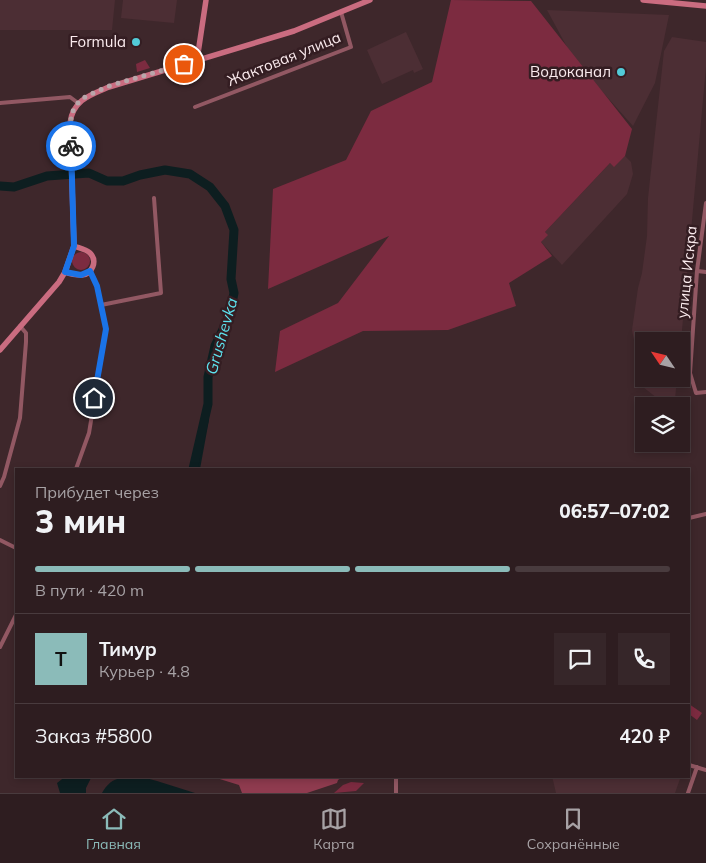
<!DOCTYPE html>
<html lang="ru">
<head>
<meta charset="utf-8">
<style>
  body { margin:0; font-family:Mulish,sans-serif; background:#362629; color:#f1f3f6; height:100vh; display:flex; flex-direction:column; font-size:19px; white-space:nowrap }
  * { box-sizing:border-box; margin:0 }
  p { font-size:16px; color:#a7a2a5 }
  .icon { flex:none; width:28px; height:28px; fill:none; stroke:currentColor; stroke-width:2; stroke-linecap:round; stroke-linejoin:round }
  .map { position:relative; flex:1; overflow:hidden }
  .drawer { position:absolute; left:15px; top:468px; width:675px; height:310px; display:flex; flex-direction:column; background:#2e1d20; border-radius:0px; box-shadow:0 2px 8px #0003,0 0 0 1px #493b3e }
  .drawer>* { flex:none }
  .needle { width:32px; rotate:305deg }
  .controls { position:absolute; left:635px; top:332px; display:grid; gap:10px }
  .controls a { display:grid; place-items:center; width:55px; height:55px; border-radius:0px; background:#2e1d20; box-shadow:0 2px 8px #0003,0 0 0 1px #493b3e; font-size:25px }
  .pin { position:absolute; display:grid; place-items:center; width:42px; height:42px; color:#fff; margin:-21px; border:2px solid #fff; border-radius:50%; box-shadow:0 1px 5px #0007 }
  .courier { position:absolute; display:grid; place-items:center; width:50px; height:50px; margin:-25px; border:4px solid #1a73e8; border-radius:50%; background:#fff; color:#222; box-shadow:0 1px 6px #0007 }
  .overview em { font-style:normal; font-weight:800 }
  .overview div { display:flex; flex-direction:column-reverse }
  .overview { display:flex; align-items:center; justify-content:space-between; height:85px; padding:0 20px }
  h1 { font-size:32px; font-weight:800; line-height:38px }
  .bar { display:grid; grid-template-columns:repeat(4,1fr); gap:8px 5px; align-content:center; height:60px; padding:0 20px }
  .bar i { height:6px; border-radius:4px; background:#493b3e }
  .bar .active { background:#8bbbb9 }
  .bar p { grid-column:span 4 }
  .line { display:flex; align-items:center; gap:12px; padding:0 20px; border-top:1px solid #493b3e }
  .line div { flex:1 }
  .round { display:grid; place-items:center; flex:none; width:52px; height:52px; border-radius:0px; background:#362629 }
  .dock { display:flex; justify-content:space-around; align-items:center; height:70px; border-top:1px solid #493b3e; background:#2e1d20; font-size:14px; color:#a7a2a5 }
  .dock a { display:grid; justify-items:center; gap:2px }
  .dock .active { color:#8bbbb9 }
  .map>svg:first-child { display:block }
</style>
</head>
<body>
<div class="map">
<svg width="706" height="793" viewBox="0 0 706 793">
  <rect width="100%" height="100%" fill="#3e272b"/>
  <path fill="#4c2e34" d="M0,0H115L112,30H0Z
    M123,0H177L174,23L121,18Z
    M547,10L669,15L655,83L633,126L574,60Z
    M406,32L423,69L414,73L413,70L382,84L367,50Z
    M672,37L706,42V67L681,341H644V379H677L675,399L657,398L643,387L632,330L638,288L642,273L647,236L648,198L664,51Z
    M625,156L631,162L633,174L627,194L562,265L541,242L547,235L545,232L610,163L614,166Z
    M552,776H681L675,793H556Z"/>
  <path fill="#7c2b40" d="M451,0L531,1L632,129L625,156L614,167L610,163L545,232L548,235L541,242L552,256L509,283L516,306L448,330L363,331L275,372L280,331L338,303L389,236L268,289L273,189L346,160L371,111L432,82Z
    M145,60L150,68L137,72L136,64Z
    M72 261a9 9 0 1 1 18 0a9 9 0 1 1-18 0Z
    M689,704L702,713L697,720L689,714Z
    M351,782L364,783L356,791L334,793L343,785Z"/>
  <path fill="#8f3b4f" d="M210,776H356L344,779L341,778L338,780L337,783L307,793H242L239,785Z"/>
  <path fill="#0d1e20" d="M204,400L208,404L209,420L200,469H193L204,421Z
    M66,776H92L86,788V793H60L57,783Z
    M138,776L157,781L195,793H102C111,777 120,778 138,776Z"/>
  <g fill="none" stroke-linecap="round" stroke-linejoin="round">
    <path stroke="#0d1e20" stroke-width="9" d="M0,186L14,187L47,176L89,173L107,181H123L140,175L165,170L190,174L210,187L225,206L234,230L231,279L234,293L229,317L215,346L208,377V404L193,469"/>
    <path stroke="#925863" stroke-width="4" d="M0,103L70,97L78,103
      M195,107L351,47L341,12
      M706,203L697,271L690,373L696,393L706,392
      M697,271L706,272
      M101,305L161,293L154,198
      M76,469L89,433L106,329L97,286L90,271
      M0,486L4,477L20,418L26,342V333L20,326
      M689,518L706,514
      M0,540L16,548
      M0,647L16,615
      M689,765L706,770
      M396,776V793
      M688,793L697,767"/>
    <path stroke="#ca6c80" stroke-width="5.5" d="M643,0L706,6
      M197,60L206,0
      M65,272C70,274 76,275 82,275C92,274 98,261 90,253C86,249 79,248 74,246
      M0,350L59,282L65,272L74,246L70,123C73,100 90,95 109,87L294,31L370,0"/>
  </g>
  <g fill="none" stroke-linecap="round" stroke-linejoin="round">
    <path stroke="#b9a6aa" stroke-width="5" stroke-dasharray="0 9" d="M71,146V114L78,103L85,97L109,86L184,64"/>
    <path stroke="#1a73e8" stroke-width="6" d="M71,146L74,246L65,272L81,275L90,271L97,286L106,329L94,398"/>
  </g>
  <g fill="#52cbd8" stroke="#341d22" stroke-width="2">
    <circle cx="136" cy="42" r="5"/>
    <circle cx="621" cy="72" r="5"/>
  </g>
  <g text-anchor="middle" stroke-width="5" stroke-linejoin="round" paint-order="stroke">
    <g font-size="15" fill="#fbebee" stroke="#341d22" text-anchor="end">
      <text x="126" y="47">Formula</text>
      <text x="611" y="77">Водоканал</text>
    </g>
    <g font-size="15" fill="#fbebee" stroke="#341d22">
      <text transform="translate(284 59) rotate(-22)" y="5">Жактовая улица</text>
      <text transform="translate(687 272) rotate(-84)" y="5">улица Искра</text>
    </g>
    <g font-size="16" font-style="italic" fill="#5de2ef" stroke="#341d22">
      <text transform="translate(221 336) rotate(-74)" y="6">Grushevka</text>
    </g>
  </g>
</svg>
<div class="controls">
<a><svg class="needle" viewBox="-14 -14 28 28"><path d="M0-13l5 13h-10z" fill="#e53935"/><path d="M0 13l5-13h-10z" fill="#a7a2a5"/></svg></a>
<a><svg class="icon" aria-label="layers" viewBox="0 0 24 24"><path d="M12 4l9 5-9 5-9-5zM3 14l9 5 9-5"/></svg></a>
</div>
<div class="pin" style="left:184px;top:64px;background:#ea580c"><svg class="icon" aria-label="bag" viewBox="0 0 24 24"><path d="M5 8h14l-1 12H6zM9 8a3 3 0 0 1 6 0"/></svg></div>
<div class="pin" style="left:94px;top:398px;background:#1f2937"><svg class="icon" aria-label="home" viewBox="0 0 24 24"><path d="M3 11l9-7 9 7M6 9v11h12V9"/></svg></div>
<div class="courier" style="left:71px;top:146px"><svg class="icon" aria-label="bike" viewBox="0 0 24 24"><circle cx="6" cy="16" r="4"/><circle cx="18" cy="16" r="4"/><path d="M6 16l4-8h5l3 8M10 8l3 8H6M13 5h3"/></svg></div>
<section class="drawer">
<div class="overview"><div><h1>3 мин</h1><p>Прибудет через</p></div><em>06:57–07:02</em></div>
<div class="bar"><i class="active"></i><i class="active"></i><i class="active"></i><i></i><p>В пути · 420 m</p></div>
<div class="line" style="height:90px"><b class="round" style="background:#8bbbb9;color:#111">Т</b><div><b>Тимур</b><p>Курьер · 4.8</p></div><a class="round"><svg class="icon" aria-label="chat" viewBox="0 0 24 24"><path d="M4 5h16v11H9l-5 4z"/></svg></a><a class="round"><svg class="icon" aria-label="phone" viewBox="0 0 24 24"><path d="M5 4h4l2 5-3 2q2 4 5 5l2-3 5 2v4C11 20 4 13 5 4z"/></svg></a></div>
<div class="line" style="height:65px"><div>Заказ #5800</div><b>420 ₽</b></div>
</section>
</div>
<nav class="dock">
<a class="active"><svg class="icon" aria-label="home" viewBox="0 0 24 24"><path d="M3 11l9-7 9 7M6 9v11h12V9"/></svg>Главная</a>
<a><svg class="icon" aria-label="map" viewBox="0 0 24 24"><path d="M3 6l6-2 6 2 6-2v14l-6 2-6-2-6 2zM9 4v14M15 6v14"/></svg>Карта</a>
<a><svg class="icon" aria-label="saved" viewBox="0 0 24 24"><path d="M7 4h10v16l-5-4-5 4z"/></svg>Сохранённые</a>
</nav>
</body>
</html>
